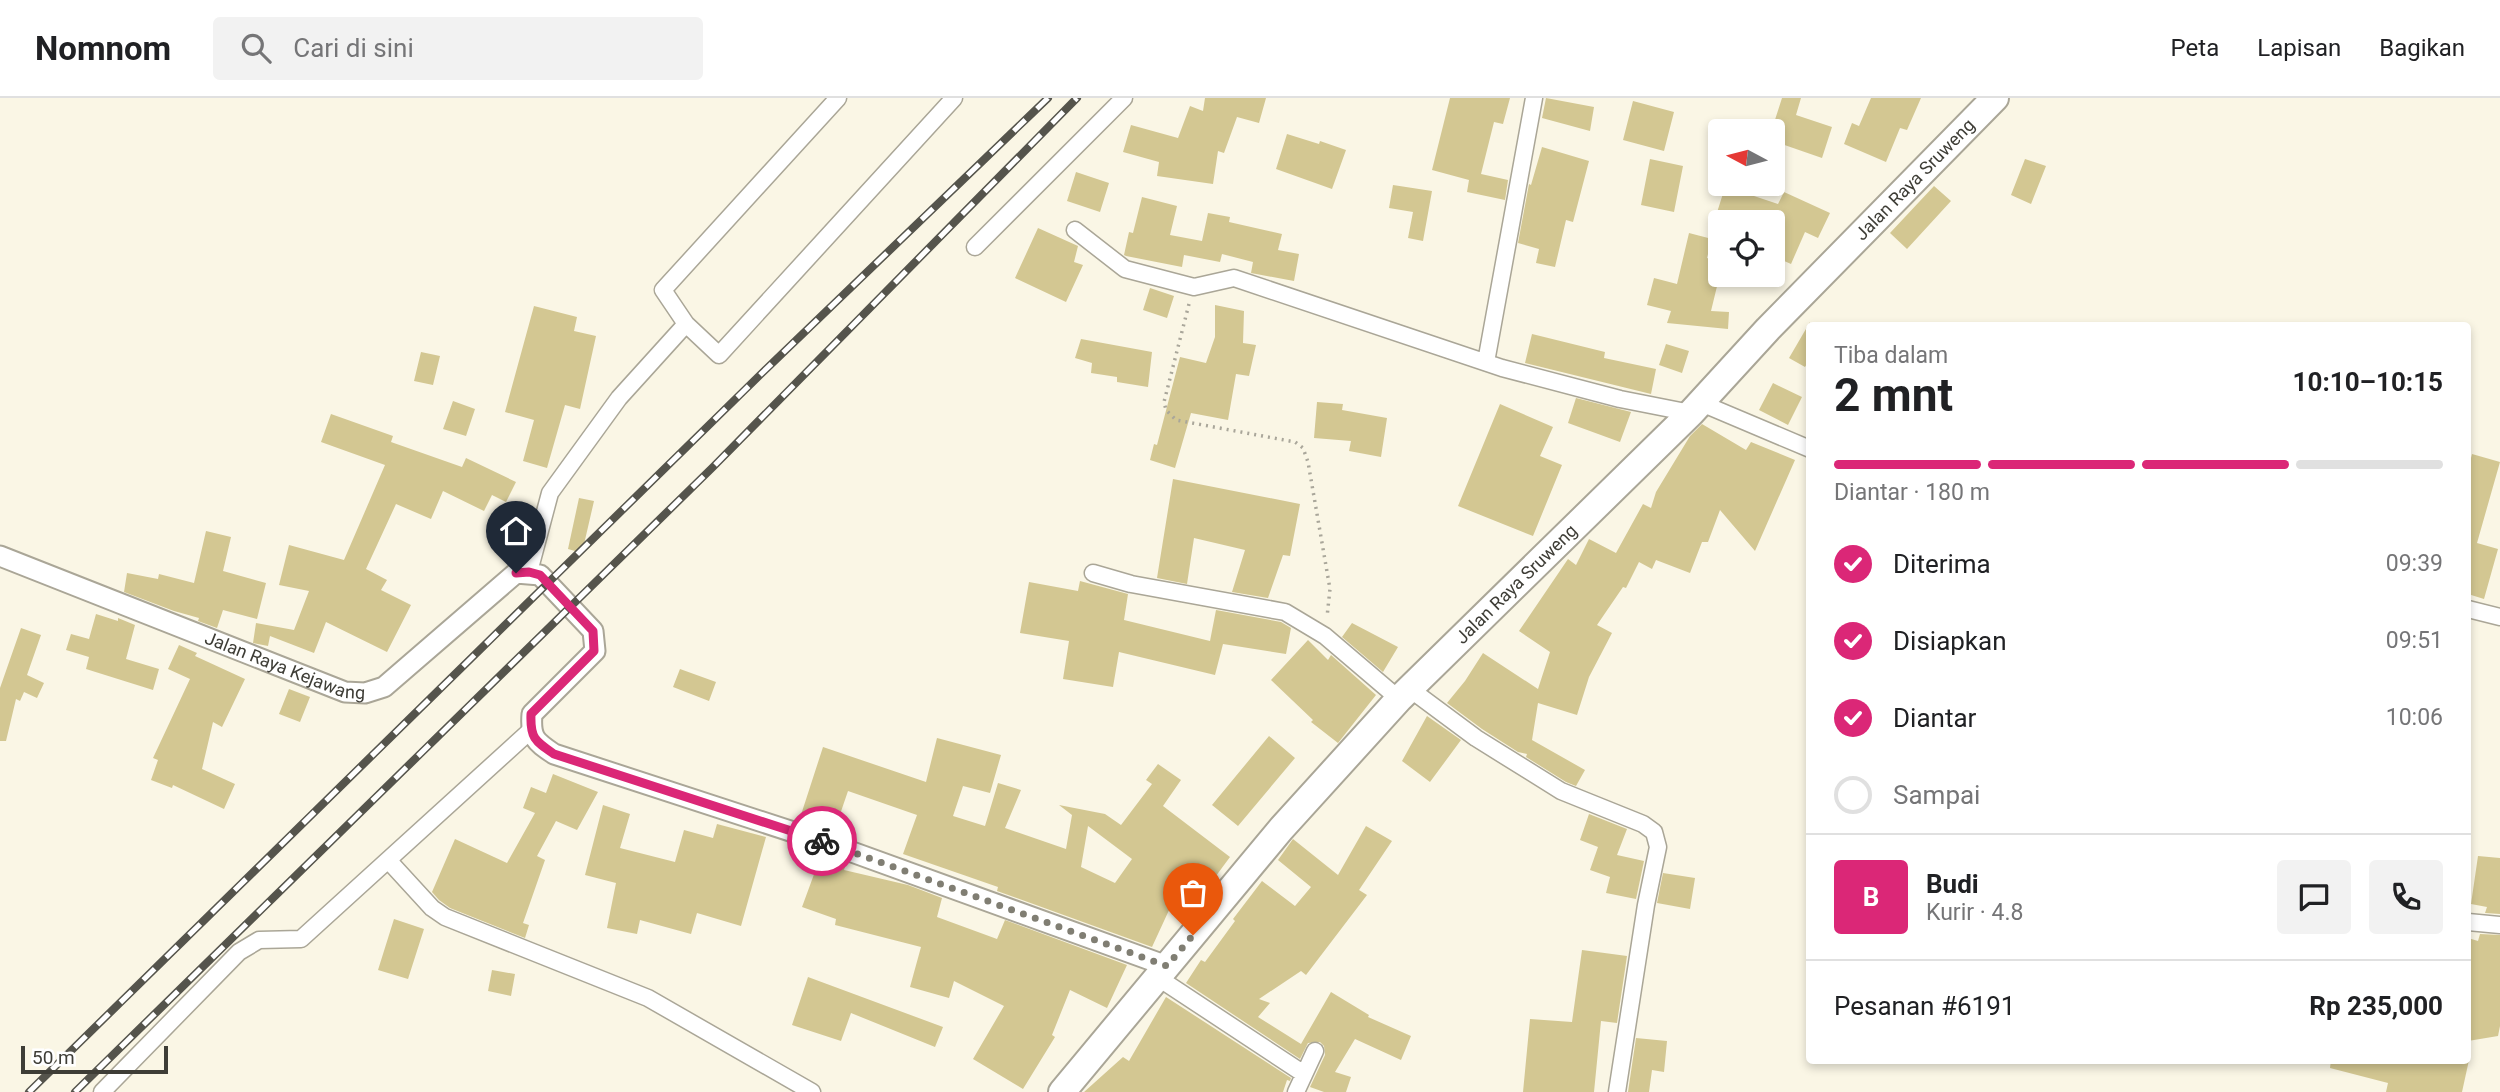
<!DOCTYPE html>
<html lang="id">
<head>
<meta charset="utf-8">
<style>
  body { margin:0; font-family:Roboto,sans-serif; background:#f2f2f2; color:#202124; height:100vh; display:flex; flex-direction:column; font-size:26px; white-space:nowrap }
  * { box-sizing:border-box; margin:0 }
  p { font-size:23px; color:#757577 }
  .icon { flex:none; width:38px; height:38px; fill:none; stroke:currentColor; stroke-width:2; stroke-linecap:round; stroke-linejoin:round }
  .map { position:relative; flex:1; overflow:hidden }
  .side { position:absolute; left:1806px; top:224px; width:665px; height:742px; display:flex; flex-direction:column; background:#fff; border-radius:7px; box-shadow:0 4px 10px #0003 }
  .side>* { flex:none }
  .needle { width:46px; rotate:277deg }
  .buttons { position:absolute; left:1708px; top:21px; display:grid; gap:14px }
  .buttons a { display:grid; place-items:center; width:77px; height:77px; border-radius:7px; background:#fff; box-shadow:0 4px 10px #0003; font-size:35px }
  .scale { position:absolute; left:21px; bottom:18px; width:147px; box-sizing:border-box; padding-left:7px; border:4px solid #3e3d36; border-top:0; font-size:19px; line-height:24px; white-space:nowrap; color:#3e3d36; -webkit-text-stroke:5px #fff; paint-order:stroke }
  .pin { position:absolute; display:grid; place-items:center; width:60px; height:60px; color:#fff; margin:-72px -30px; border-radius:50% 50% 50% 0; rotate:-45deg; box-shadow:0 0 7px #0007 }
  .pin .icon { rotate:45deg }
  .courier { position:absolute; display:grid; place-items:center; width:70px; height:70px; margin:-35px; border:5px solid #db2777; border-radius:50%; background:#fff; color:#222; box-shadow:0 2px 9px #0007 }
  .overview em { font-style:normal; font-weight:700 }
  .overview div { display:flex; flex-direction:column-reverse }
  .overview { display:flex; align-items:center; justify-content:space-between; height:119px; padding:0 28px }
  h1 { font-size:46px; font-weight:700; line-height:52px }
  .bar { display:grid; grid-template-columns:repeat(4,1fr); gap:10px 7px; align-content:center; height:84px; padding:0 28px }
  .bar i { height:9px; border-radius:5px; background:#e0e0e0 }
  .bar .current { background:#db2777 }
  .bar p { grid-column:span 4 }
  .line { display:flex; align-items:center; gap:18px; padding:0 28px; border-top:2px solid #e0e0e0 }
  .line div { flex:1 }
  .round { display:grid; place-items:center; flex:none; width:74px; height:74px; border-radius:7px; background:#f2f2f2 }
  ol { padding:0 28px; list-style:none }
  li { display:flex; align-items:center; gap:21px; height:77px }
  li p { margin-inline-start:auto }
  li .icon { padding:7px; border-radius:50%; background:#db2777; color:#fff; stroke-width:4 }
  li:last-child { color:#757577 }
  li i { width:38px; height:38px; border:4px solid #e0e0e0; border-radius:50% }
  header { display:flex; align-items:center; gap:42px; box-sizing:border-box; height:98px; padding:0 35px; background:#fff; border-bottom:2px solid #e0e0e0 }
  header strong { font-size:33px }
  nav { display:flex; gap:38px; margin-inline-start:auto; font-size:24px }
  .search { width:490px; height:63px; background:#f2f2f2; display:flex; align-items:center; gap:18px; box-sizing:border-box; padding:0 24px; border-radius:7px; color:#757577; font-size:26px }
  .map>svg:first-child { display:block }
</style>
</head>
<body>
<header>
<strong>Nomnom</strong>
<div class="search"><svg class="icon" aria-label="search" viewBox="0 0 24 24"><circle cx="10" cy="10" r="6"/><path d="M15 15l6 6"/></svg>Cari di sini</div>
<nav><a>Peta</a><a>Lapisan</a><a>Bagikan</a></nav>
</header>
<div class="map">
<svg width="2500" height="994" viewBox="0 0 2500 994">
  <rect width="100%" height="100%" fill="#faf6e5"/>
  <path fill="#d3c792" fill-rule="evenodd" d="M1205,0H1266L1259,25L1237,19L1224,55L1218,53L1213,86L1157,78L1159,64L1123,54L1131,27L1178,40L1190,8L1203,13Z
    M1450,0H1510L1503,26L1494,24L1481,76L1508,82L1505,102L1467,94L1469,82L1432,72Z
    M1546,0L1594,9L1590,33L1542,20Z
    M1782,0H1801L1796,17L1832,29L1822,60L1773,43V28Z
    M1871,0H1921L1907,32L1900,30L1886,64L1844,46L1852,25L1859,28Z
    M1633,3L1674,14L1664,53L1623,42Z
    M1287,36L1319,46L1320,43L1346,52L1332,91L1276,71Z
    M1542,49L1589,63L1573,124L1566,122L1555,169L1536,165L1539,151L1518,145L1529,86L1531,87Z
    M1650,61L1683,68L1674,114L1641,107Z
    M2025,61L2046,68L2031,106L2011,97Z
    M1076,74L1109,85L1100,114L1067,103Z
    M1726,86H1748L1745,95L1778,106L1784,94L1830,115L1818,140L1805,134L1791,166L1773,158V124H1714Z
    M1393,87L1432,93L1423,143L1408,140L1413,114L1389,110Z
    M1934,88L1951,103L1907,151L1890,135Z
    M1142,99L1177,108L1170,137L1202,143L1208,115L1230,119L1229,124L1282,136L1278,152L1299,156L1294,183L1251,175L1253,164L1222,156L1220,164L1184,157L1182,169L1126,158L1124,157L1129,134L1133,135Z
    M1038,130L1078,148L1074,164L1083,167L1066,204L1015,180Z
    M1689,135L1712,141L1707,160L1720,164V176L1711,213L1729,214L1728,231L1667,225L1671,213L1647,207L1654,180L1677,186Z
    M1150,190L1174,198L1167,220L1143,212Z
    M1215,207L1244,213L1243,245L1256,247L1249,278L1236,276L1228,322L1191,315L1175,370L1150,362L1154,346L1157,347L1180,259L1206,265L1215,239Z
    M534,208L577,219L574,233L596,238L580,311L565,307L547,370L523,363L534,322L505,314Z
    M1810,224V261L1805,269L1789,260Z
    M1532,236L1605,254L1604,260L1656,271L1651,296L1525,265Z
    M1081,241L1152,254L1148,289L1117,284V279L1091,275L1092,265L1075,260Z
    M1666,246L1689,253L1682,275L1659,267Z
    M421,254L440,258L433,287L414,283Z
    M1773,285L1802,299L1788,327L1759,312Z
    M1576,300L1631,314L1620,344L1568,325Z
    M453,303L475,311L466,338L443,331Z
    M1317,304L1343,306L1342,312L1387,320L1381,359L1349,353L1351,343L1314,340Z
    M1500,306L1553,329L1540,358L1562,367L1533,438L1458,408Z
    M331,316L393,338L391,344L462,369L466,360L516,384L506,404L492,397L484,413L443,393L431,421L396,406L366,471L387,482L381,492L411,507L387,554L326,524L314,555L270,538L268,548L253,545L256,525L294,532L309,493L279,487L289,447L344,462L385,367L321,344Z
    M1702,326L1746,352L1751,344L1795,362L1755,453L1720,412L1708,444H1702L1690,475L1656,462L1652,471L1639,464L1626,490L1623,489L1597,527L1612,535L1589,579L1577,617L1538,605L1532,642L1585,672L1576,688L1566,684L1526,659L1527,656L1518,654L1482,631L1447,605L1465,583L1483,555L1538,591L1550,554L1519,533L1568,461L1576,467L1589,441L1616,455L1643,406L1651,410L1656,394L1690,338Z
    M2472,356L2500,364L2477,445L2498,451L2484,501L2468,496V372Z
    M1173,381L1300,406L1290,458L1283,457L1268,500L1232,494L1245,452L1194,440L1187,486L1157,480Z
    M579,400L594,403L582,455L568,451Z
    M206,433L231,439L223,473L266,485L257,521L223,512L217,530L198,523L199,520L174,513L124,494L127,475L158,481L159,476L194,485Z
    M1080,483L1128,496L1124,522L1210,543L1216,512L1281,524L1291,530L1286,556L1223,546L1215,577L1119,554L1113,589L1063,581L1069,543L1020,535L1029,484L1078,493Z
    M96,516L118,523V520L135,527L126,561L159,571L153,592L86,571L89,559L66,552L71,536L89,541Z
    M1352,525L1398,549L1383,574L1342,539Z
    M21,530L41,537L27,577L44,585L37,600L24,594L20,603L16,601L6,643H0V590Z
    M1308,542L1328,562L1331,557L1376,597L1338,645L1311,624L1313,622L1271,582Z
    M179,547L197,555L195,558L245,581L222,629L213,624L202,671L235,686L224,711L173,687L172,690L151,682L158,662L153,660L190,581L168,571Z
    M680,571L716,584L709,603L673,589Z
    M289,591L310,599L300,624L279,616Z
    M1427,618L1461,642L1430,684L1402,663Z
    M1269,638L1295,660L1238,728L1212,707Z
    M937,640L1001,657L990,695L963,688L953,718L985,728L998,685L1021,692L1005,730L1066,751L1072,717L1059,707L1105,716L1121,727L1152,686L1146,682L1158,666L1181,682L1163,708L1230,759L1210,786L1202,780L1185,803L1176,797L1152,849L997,793L998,789L903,756L917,717L848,693L834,734L799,723L823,649L926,684ZM1088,728L1132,761L1115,785L1081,769Z
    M553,676L598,694L577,732L556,723L537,758L545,762L523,825L529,827L525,840L450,810L439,802L432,794L455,741L507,765L535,715L523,710L531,689L546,695Z
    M603,707L630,716L620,750L675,764L684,732L713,740L717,726L766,739L741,828L697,815L691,836L640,822L637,836L607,830L616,785L585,777Z
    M1589,716L1627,731L1617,757L1644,763L1636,801L1606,795L1610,779L1590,772L1598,749L1580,742Z
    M1366,728L1392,743L1359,792L1367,797L1306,877L1301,873L1259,901L1270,905L1258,919L1301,946L1331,894L1369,917L1368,919L1411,938L1401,962L1355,941L1335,974L1351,979L1346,994H1324L1310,989L1325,957L1324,948L1320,944L1308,945L1300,961L1186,885L1201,862L1205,864L1235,823L1233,821L1262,783L1295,808L1311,789L1278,762L1293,741L1338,777Z
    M2478,758L2500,760V816L2485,815L2487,809L2471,806Z
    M820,760L845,769L844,772L908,787L942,800L937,819L997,841L1005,822L1127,867L1107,910L1070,892L1052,937L1055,939L1023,991L973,961L1004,908L954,883L949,900L910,889L921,849L835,827L836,821L802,809Z
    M1663,775L1695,780L1690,811L1657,805Z
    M394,821L424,831L408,881L378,872Z
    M2480,836L2500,837V928L2498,938L2468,943V840L2478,843Z
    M1582,852L1627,858L1617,925L1601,923L1594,994H1523L1530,921L1572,924Z
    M492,872L515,876L511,898L488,893Z
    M808,879L943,929L935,949L851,915L841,943L792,927Z
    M1166,899L1291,980L1290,983L1287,982L1283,994H1084L1123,959L1129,963Z
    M1636,940L1667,943L1664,974L1652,972L1649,994H1628Z
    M2331,962H2469L2462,994H2386L2388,985L2330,970Z"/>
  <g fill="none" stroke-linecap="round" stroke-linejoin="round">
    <defs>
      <path id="minor" d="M838,0L663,192L686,226L719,257L954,0
        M1075,132L1125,171L1194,189L1234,180L1502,270L1620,301L1691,315
        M975,149L1124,0
        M1486,264L1534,0
        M1701,305L1810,351
        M529,474L550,395L619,300L686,226
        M1093,475L1131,486L1285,514L1325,538L1399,601
        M2468,511L2500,519
        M1410,591L1476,640L1561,693L1643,726L1654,734L1658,749L1646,807L1617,994
        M388,762L432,810L445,819L648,900L812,994
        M2468,824L2500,827
        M1157,879L1304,976
        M102,994L239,854L259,842L301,841L531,632
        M1296,994L1315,953"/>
      <g id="tertiary">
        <path id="s1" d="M0,458L345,594L365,595L384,589L516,475L540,477L593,533L595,553L532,616C530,640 535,643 554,656L830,746L1167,868"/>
      </g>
      <g id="trunk">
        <path id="s2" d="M1062,994L1281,731L1399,601L1691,315L1768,231L1995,0"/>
      </g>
    </defs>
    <use href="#minor" stroke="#aaa697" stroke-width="19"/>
    <use href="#tertiary" stroke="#aaa697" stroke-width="23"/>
    <use href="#trunk" stroke="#aaa697" stroke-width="30"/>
    <path stroke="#a9a69a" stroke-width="3.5" stroke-dasharray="2 5" stroke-linecap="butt" d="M1189,206L1164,304L1166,312L1176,322L1295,344L1303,350L1308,364L1330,491L1327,519"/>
    <use href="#minor" stroke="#fff" stroke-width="16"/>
    <use href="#tertiary" stroke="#fff" stroke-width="19"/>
    <use href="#trunk" stroke="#fff" stroke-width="26"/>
    <defs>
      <path id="rail" d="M29,994L761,276L1048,0
        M75,994L713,369L1077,0"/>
    </defs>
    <use href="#rail" stroke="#55544c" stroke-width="8"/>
    <use href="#rail" stroke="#fff" stroke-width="5" stroke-dasharray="16" stroke-linecap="butt"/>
  </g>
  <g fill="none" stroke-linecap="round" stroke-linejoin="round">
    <path stroke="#807e73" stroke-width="7" stroke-dasharray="0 12.6" d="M822,743L1167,868L1193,837"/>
    <path stroke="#db2777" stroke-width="9" d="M516,475L529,474L540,477L593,533L594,553L531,616C530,640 535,643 554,656L822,743"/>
  </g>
  <g text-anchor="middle" stroke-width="5" stroke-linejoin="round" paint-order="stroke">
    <g font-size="18" fill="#3e3d36" stroke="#fff">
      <text dy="6" stroke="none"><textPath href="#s2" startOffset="1250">Jalan Raya Sruweng</textPath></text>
      <text dy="6" stroke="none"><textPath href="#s2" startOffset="682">Jalan Raya Sruweng</textPath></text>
      <text dy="6" stroke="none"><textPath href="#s1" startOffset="306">Jalan Raya Kejawang</textPath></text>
    </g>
  </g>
</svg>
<div class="buttons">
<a><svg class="needle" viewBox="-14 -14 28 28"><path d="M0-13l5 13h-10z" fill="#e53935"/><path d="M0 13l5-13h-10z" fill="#757577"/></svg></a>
<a><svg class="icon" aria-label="locate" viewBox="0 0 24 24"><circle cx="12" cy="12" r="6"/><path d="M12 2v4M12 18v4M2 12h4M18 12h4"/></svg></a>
</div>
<div class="scale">50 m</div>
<div class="pin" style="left:1193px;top:837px;background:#ea580c"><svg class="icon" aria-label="bag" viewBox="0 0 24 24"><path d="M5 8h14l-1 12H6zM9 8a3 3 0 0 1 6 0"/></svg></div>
<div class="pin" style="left:516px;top:475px;background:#1f2937"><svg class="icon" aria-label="home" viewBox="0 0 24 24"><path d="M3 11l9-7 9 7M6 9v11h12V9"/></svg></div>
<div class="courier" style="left:822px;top:743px"><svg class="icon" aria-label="bike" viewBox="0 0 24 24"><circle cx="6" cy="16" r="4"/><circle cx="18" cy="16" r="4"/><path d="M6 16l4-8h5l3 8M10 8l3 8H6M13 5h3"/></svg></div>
<section class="side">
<div class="overview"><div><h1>2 mnt</h1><p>Tiba dalam</p></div><em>10:10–10:15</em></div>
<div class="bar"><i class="current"></i><i class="current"></i><i class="current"></i><i></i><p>Diantar · 180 m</p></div>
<ol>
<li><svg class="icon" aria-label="check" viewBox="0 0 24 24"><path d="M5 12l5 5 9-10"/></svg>Diterima<p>09:39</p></li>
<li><svg class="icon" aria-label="check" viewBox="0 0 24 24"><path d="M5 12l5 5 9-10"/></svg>Disiapkan<p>09:51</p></li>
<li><svg class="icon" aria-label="check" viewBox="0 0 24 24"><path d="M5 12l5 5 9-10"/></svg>Diantar<p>10:06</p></li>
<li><i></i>Sampai</li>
</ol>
<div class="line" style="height:126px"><b class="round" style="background:#db2777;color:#fff">B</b><div><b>Budi</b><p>Kurir · 4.8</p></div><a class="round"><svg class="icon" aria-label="chat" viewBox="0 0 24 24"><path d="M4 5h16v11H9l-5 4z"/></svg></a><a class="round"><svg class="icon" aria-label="phone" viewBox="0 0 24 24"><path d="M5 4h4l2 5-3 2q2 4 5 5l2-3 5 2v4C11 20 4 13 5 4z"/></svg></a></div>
<div class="line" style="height:91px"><div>Pesanan #6191</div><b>Rp 235,000</b></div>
</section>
</div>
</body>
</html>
